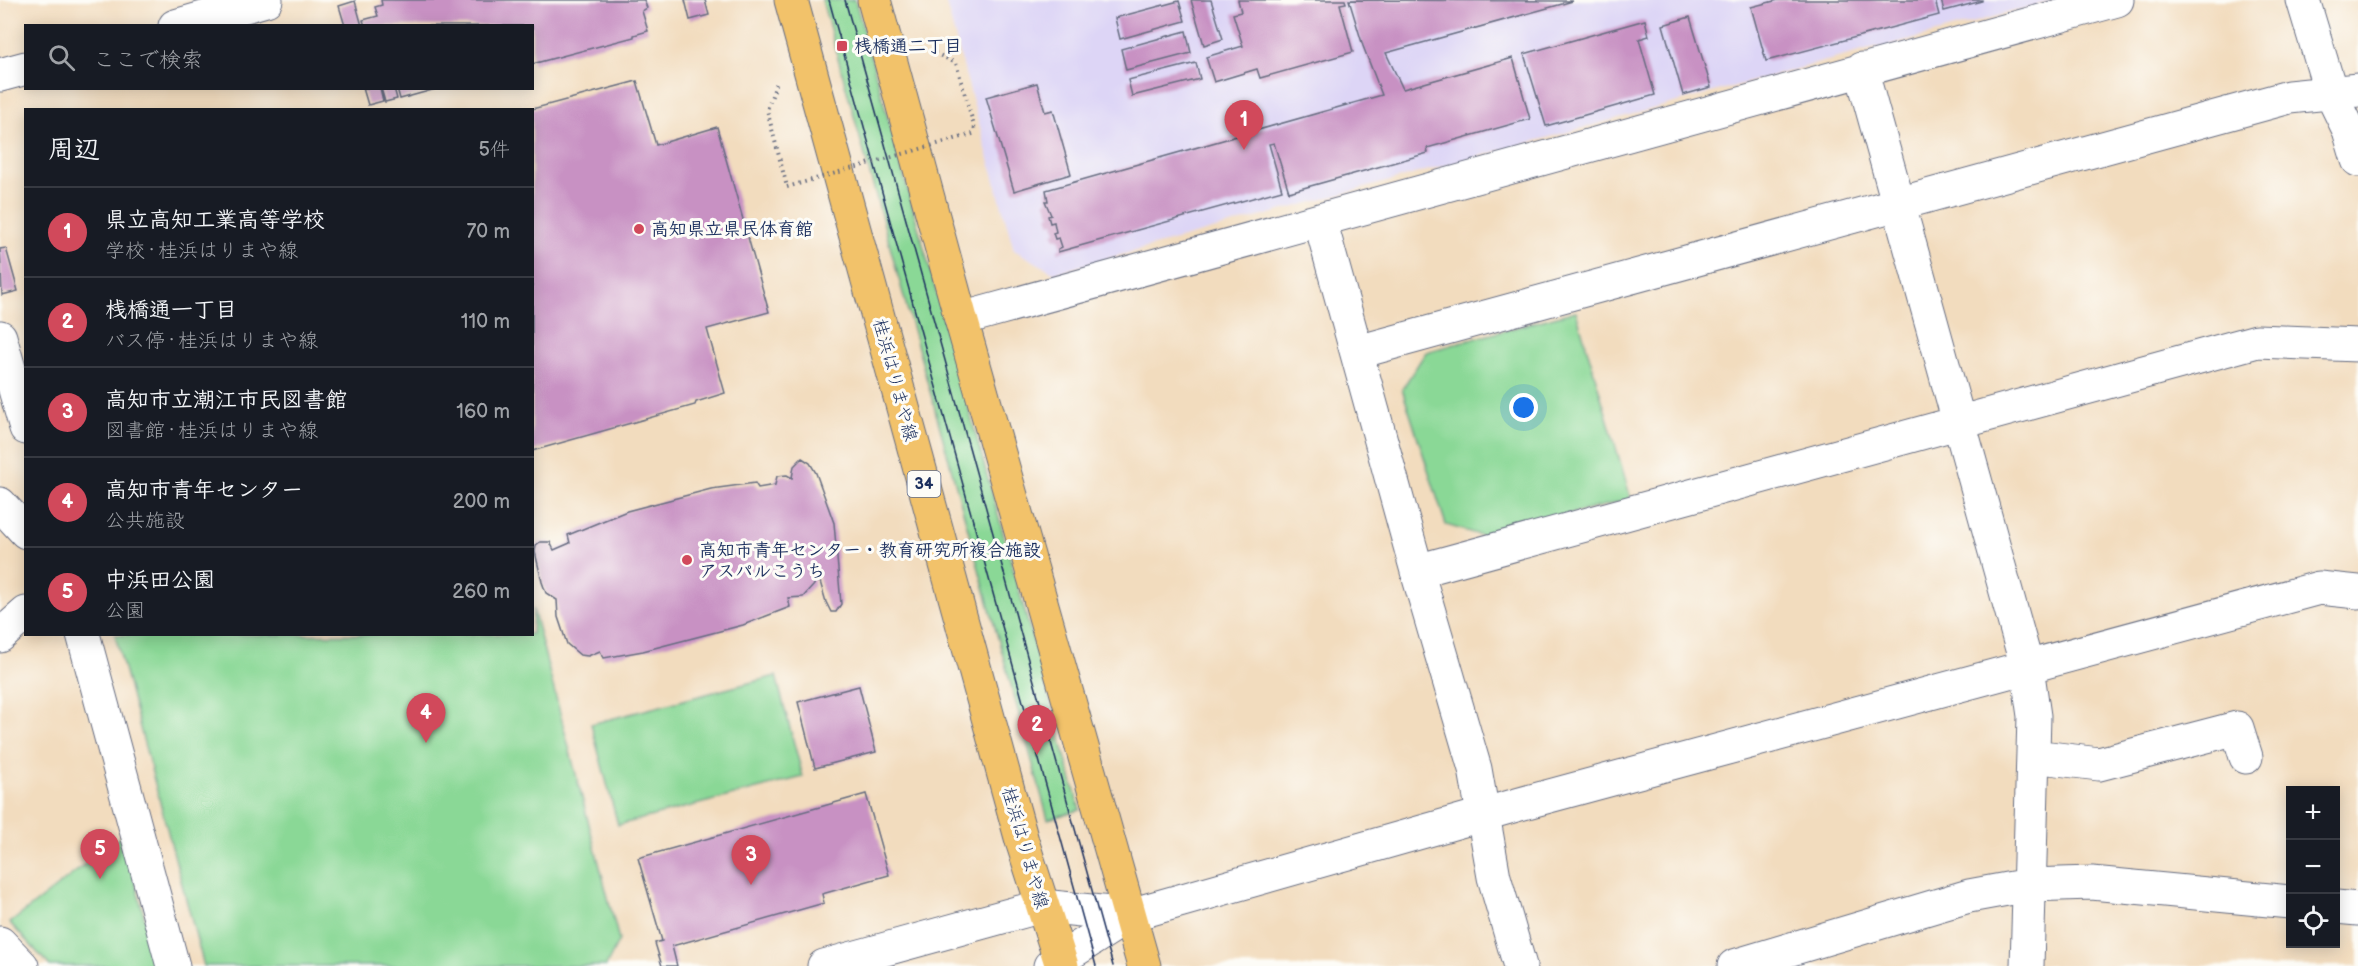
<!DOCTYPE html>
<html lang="ja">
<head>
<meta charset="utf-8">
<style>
	:root { --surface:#171b24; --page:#242831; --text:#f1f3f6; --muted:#9ea1a6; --line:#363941; --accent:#d1495b }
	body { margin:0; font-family:"Balsamiq Sans","Klee One",sans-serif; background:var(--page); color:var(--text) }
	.controls { position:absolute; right:18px; bottom:18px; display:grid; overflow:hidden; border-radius:0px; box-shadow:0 3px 15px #0003 }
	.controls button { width:54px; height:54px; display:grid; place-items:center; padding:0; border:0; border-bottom:2px solid var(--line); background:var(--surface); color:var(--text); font:30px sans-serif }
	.you { position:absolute; left:1524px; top:408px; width:21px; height:21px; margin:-15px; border:4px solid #fff; border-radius:50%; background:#1a73e8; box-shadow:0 0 0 9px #1a73e833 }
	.badge { display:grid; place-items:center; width:39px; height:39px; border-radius:50%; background:var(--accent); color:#fff; font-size:20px; font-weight:700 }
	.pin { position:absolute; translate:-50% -50px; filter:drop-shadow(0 2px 3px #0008) }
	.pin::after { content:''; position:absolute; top:32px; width:21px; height:18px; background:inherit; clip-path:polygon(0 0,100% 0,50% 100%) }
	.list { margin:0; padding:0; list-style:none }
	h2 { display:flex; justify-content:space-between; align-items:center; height:78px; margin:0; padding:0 24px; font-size:26px }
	h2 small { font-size:20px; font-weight:400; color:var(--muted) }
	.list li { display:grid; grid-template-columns:39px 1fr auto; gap:18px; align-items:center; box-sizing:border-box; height:90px; padding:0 24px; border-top:2px solid var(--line) }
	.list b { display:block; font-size:22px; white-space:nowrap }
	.list p { margin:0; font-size:20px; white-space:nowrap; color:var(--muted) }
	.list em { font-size:20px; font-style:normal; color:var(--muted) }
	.icon { flex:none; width:33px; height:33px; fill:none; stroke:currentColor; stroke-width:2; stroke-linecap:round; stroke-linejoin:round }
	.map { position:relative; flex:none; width:2358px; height:966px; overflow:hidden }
	.search { position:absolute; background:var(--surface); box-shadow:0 3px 15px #0003; left:24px; top:24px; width:510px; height:66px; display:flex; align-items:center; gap:15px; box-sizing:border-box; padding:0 21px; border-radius:0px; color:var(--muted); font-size:22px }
	.panel { position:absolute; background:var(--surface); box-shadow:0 3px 15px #0003; left:24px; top:108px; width:510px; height:528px; border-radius:0px }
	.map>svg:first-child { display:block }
	.built { fill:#ddd5f6 }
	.green { fill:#8ad896; stroke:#52847a; stroke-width:1.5 }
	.building { fill:#c891c3 }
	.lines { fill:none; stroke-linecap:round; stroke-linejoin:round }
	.street-casing { stroke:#666c80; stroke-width:35 }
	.primary-casing { stroke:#666c80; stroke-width:35 }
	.path { stroke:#666c80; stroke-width:4; stroke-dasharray:1.5 4.5; stroke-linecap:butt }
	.street { stroke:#fff; stroke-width:33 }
	.primary { stroke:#f2c26a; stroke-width:33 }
	.tram { stroke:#1b2f5e; stroke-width:1.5 }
	.path-bridge { stroke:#666c80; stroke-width:4; stroke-dasharray:1.5 4.5; stroke-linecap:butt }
	.poi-dot { fill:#d1495b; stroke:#fdfcf7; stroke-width:2 }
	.labels { text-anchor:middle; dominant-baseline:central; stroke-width:6; stroke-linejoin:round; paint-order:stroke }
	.shield { fill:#fdfcf7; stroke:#5f6c8c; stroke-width:1.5 }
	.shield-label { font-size:16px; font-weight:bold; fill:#1b2f5e }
	.poi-label { font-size:18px; font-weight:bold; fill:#1b2f5e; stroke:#fdfcf7; text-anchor:start }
	.street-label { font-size:18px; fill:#1b2f5e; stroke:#fdfcf7 }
</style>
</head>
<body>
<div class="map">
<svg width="2358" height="966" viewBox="0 0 2358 966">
	<rect width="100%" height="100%" fill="#fdfcf7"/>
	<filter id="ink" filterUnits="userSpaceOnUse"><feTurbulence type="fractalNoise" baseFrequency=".0167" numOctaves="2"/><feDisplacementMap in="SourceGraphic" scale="12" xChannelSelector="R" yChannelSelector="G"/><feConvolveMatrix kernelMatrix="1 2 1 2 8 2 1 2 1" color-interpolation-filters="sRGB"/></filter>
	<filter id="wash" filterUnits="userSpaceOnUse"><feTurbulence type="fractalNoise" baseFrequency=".008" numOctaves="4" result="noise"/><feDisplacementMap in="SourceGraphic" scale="24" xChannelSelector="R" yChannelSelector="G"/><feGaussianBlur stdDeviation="1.35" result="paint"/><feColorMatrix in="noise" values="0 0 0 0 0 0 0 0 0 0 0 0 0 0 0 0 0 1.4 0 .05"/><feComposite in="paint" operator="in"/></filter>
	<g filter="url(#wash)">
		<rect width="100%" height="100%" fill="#f2dcbe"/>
		<path class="built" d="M 945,0 L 2055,0 L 1878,49 L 1877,47 L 1055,273 L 1014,250 Z"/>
		<path class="green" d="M 822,0 L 855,0 L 1080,810 L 1048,819 Z
			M 1576,311 L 1631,499 L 1483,536 L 1446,525 L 1402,389 L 1426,352 Z
			M 533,609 L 619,940 L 606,966 L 204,966 L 115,635 L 532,634 Z
			M 776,676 L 803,777 L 618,825 L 591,724 Z
			M 123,835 L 157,966 L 50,966 L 10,923 Z"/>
		<g id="blocks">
			<path class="building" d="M 381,0 L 644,0 L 647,8 L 642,11 L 648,31 L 634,35 L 634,37 L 532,64 L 532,26 L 365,26 L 363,20 L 378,16 L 375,7 L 382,5 Z
				M 685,0 L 705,0 L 709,15 L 690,20 Z
				M 1191,0 L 1211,0 L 1223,39 L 1204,45 Z
				M 1238,0 L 1345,0 L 1346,3 L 1340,4 L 1353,52 L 1260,78 L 1257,69 L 1214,82 L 1206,57 L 1243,46 L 1233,14 L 1241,12 Z
				M 1349,0 L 1573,1 L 1386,53 L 1403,89 L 1513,58 L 1530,119 L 1427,148 L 1428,153 L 1289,192 L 1274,143 L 1269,144 L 1282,190 L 1058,252 L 1058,249 L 1062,247 L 1059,238 L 1055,239 L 1053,233 L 1056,232 L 1054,222 L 1050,223 L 1048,216 L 1051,215 L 1045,201 L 1048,201 L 1046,190 L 1382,95 L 1363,46 Z
				M 1778,0 L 1935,0 L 1939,15 L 1766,61 L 1751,7 Z
				M 1941,0 L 1982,0 L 1982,1 L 1944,11 Z
				M 355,1 L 362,26 L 345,26 L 339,6 Z
				M 1179,1 L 1185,21 L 1120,39 L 1115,18 Z
				M 1690,17 L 1711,87 L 1683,95 L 1663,25 Z
				M 1645,20 L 1649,36 L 1639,39 L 1655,95 L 1546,126 L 1524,54 Z
				M 1186,31 L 1191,53 L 1126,70 L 1121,49 Z
				M 1196,63 L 1200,79 L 1132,96 L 1128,80 Z
				M 637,81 L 656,145 L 717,127 L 769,312 L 707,329 L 725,393 L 696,402 L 695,405 L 532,451 L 532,109 Z
				M 1037,83 L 1045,112 L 1053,110 L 1071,174 L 1014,191 L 986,97 Z
				M 363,88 L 380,88 L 383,101 L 368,105 Z
				M 381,88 L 394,88 L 397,99 L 385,102 Z
				M 397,88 L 436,88 L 436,89 L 400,99 Z
				M 6,248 L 18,291 L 2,295 L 0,249 Z
				M 802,458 L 810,463 L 816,473 L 834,523 L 841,604 L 836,612 L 831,612 L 826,602 L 816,568 L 814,585 L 803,597 L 788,598 L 790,607 L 743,625 L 643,651 L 604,658 L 600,651 L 588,656 L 580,655 L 567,644 L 558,617 L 557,600 L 546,593 L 542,582 L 535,552 L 536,545 L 540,542 L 550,542 L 554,550 L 570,543 L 568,535 L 627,511 L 711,489 L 755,483 L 758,488 L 775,485 L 777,476 L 787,475 L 792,478 L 794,466 Z
				M 859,686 L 876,752 L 815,768 L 798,702 Z
				M 866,794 L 889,875 L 822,894 L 824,903 L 672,946 L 677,966 L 662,966 L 655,943 L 662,941 L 638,858 Z"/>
		</g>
	</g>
	<g filter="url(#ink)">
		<use href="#blocks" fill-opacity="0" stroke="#666c80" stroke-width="1.5"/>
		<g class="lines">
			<defs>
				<path id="street" d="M 2303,0 L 2331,93 L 2349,130 L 2358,160
					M 175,26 L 266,0
					M 1861,69 L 2027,667 L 2034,716 L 2027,966
					M 0,75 L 26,68
					M 1320,220 L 1417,571 L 1475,769 L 1494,877 L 1520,966
					M 961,319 L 2117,0
					M 0,337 L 26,428
					M 1358,352 L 2289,97 L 2358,90
					M 0,504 L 26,532
					M 1417,571 L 2257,341 L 2358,345
					M 83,634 L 173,966
					M 0,636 L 26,613
					M 2033,756 L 2099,764 L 2237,728 L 2246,757
					M 2336,907 L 2358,909
					M 0,943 L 22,966
					M 824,966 L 1042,906 L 1130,915
					M 1050,966 L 1130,915 L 1520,804 L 2319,588 L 2358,592
					M 1734,966 L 1969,896 L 2029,885 L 2092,883 L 2290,902"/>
				<path id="primary" d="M 791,0 L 1022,841 L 1062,966
					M 874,0 L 961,319 L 1144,966"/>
			</defs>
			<use href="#street" class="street-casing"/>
			<use href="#primary" class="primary-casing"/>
			<path class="path" d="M 935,53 L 956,63 L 976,133
				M 776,84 L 767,110 L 787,187"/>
			<use href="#street" class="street"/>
			<use href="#primary" class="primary"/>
			<path class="tram" d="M 829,0 L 1096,966
				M 845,0 L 1113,966"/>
			<path class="path-bridge" d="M 787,187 L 976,133"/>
		</g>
	</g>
	<g class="poi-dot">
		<rect x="836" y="40" width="12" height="12" rx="3"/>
		<circle cx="639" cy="229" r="6"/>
		<circle cx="687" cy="560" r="6"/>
	</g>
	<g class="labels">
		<rect class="shield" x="907.5" y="471" width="33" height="26" rx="4.5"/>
		<g class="shield-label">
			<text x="924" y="484">34</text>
		</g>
		<g class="poi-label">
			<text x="854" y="46">桟橋通二丁目</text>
			<text x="651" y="229">高知県立県民体育館</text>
			<text x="699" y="550">高知市青年センター・教育研究所複合施設<tspan x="699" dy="21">アスパルこうち</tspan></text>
		</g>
		<g class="street-label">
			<text transform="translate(895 380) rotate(75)">桂浜はりまや線</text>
			<text transform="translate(1025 848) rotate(74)">桂浜はりまや線</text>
		</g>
	</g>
</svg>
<div class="controls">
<button>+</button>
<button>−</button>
<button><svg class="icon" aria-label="locate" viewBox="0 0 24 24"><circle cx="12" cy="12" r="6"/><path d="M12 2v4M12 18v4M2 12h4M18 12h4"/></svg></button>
</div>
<div class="you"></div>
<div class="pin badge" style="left:1244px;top:150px">1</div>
<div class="pin badge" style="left:1037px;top:755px">2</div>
<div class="pin badge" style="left:751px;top:885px">3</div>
<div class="pin badge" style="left:426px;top:743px">4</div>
<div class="pin badge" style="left:100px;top:879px">5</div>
<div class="search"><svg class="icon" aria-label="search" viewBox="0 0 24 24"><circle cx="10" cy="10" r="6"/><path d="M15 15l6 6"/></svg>ここで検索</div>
<section class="panel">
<h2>周辺<small>5件</small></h2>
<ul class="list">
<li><span class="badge">1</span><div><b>県立高知工業高等学校</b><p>学校 · 桂浜はりまや線</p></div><em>70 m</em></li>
<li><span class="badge">2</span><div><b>桟橋通一丁目</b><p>バス停 · 桂浜はりまや線</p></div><em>110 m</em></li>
<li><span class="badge">3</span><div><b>高知市立潮江市民図書館</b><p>図書館 · 桂浜はりまや線</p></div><em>160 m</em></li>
<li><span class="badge">4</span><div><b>高知市青年センター</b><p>公共施設</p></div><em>200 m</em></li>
<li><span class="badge">5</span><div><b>中浜田公園</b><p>公園</p></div><em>260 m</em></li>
</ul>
</section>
</div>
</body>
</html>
